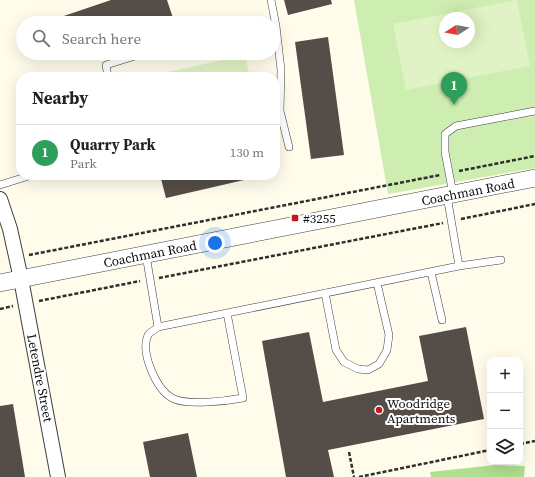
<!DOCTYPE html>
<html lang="en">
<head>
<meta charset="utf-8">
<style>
	:root { --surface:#fff; --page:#f2f2f2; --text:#222; --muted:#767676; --line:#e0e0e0; --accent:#c71819 }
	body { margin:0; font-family:"Source Serif 4",serif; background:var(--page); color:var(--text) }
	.controls { position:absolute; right:12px; bottom:12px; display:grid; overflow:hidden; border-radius:8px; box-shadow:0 4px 16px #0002 }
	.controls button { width:36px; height:36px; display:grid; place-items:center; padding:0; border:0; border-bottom:1px solid var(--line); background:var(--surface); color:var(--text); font:20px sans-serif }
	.compass { position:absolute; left:439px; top:12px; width:36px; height:36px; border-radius:50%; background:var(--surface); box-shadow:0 4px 16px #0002; rotate:259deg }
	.you { position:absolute; left:215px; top:243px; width:14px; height:14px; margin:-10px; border:3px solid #fff; border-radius:50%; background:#1a73e8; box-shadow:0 0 0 6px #1a73e833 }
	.badge { display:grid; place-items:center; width:26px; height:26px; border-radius:50%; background:var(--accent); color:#fff; font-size:13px; font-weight:700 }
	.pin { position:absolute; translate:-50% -33px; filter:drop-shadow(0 1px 2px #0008) }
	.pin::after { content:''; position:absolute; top:21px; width:14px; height:12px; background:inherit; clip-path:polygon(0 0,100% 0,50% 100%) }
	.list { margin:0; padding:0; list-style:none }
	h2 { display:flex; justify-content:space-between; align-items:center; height:52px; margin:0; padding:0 16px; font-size:17px }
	h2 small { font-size:13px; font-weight:400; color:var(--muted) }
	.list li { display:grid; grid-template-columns:26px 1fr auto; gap:12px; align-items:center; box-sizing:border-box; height:56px; padding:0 16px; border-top:1px solid var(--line) }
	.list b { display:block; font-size:15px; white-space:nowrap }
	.list p { margin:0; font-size:13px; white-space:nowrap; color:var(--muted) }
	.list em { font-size:13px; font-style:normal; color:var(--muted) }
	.icon { flex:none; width:22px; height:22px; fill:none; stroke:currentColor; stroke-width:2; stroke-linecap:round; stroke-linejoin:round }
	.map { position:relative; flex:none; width:535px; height:477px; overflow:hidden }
	.search { position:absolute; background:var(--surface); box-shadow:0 4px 16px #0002; left:16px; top:16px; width:264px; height:44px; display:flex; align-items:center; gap:10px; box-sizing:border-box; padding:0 14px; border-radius:22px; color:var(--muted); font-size:15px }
	.panel { position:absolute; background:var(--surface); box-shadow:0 4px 16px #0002; left:16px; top:72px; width:264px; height:108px; border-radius:16px }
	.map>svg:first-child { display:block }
	.green { fill:#cdedb1; fill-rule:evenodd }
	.forest { fill:#afdf8f }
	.pitch { fill:#e0f3c4; fill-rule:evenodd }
	.building { fill:#554d47 }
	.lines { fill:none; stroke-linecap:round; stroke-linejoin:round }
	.service-casing { stroke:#3f3f3f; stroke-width:8 }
	.minor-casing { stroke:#3f3f3f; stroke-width:16 }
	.tertiary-casing { stroke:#3f3f3f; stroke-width:18 }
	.path { stroke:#2e2e2e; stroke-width:2.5; stroke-dasharray:4 2; stroke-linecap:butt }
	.service { stroke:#fff; stroke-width:7 }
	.minor { stroke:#fff; stroke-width:14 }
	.tertiary { stroke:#fff; stroke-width:17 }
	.poi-dot { fill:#c71819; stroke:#fff; stroke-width:1.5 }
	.labels { text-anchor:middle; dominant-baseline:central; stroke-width:4; stroke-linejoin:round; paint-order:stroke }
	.street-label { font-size:13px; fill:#0c0c0c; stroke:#fff }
	.poi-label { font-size:13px; fill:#0c0c0c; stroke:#fff; text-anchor:start }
</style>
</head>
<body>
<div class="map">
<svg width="535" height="477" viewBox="0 0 535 477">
	<rect width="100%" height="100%" fill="#fffceb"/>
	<path class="green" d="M 354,0 L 535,0 L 535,168 L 388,194 ZM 445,18 L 469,18 L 469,42 L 445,42 Z"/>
	<path class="forest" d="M 495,465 L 525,466 L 524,477 L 431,477 L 430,472 Z"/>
	<path class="pitch" d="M 517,0 L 530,66 L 406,90 L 393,24 ZM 445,18 L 469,18 L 469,42 L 445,42 Z
		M 245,55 L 250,77 L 170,77 L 168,72 Z"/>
	<path class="building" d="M 111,0 L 167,0 L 173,18 L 157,23 L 49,23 L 49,21 Z
		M 284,0 L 331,0 L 332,4 L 288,15 Z
		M 328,37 L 344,155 L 311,159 L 295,42 Z
		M 160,175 L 244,175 L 244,180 L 166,198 Z
		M 466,327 L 484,419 L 328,450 L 334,477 L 286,477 L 262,341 L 309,332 L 323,402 L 428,381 L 419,336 Z
		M 13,404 L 25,477 L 0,477 L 0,406 Z
		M 188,433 L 197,477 L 150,477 L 143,442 Z"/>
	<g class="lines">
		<defs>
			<path id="service" d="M 271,0 L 276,26 L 281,70 L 280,111 L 289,147
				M 108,77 L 106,65 L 145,53
				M 0,185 L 32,175
				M 453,194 L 445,152 L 445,134 L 456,126 L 535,111
				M 447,196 L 459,266
				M 146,255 L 158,327
				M 431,272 L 442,320
				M 325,293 L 336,350 L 344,362 L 358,369 L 368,370 L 379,364 L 387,350 L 389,335 L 377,283
				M 227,313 L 243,398 C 227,401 186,406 172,398 C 156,389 140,352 148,335 C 150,332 155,330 158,327 L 459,266 L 501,260"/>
			<path id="minor" d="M 0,199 L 10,229 L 21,279 L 58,477"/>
			<path id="tertiary" d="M 0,283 L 535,178"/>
		</defs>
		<use href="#service" class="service-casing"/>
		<use href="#minor" class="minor-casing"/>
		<use href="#tertiary" class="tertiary-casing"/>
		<path class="path" d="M 459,171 L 535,156
			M 461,219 L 535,204
			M 29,255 L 440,175
			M 159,278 L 443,223
			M 39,301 L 140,281
			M 0,309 L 13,306
			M 520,444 L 535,441
			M 349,452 L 354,477
			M 359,477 L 490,450"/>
		<use href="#service" class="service"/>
		<use href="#minor" class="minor"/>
		<use href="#tertiary" class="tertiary"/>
	</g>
	<g class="poi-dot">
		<rect x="291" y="214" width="8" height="8" rx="2"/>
		<circle cx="379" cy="410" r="4"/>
	</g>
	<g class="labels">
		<g class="street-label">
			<text transform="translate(468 192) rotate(-11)">Coachman Road</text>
			<text transform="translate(150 254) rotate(-11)">Coachman Road</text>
			<text transform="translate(40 378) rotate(79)">Letendre Street</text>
		</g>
		<g class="poi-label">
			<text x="303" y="218">#3255</text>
			<text x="387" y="403">Woodridge<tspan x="387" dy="15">Apartments</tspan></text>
		</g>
	</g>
</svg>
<div class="controls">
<button>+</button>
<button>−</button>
<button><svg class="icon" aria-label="layers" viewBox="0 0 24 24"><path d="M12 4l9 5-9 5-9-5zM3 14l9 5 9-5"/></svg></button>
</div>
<svg class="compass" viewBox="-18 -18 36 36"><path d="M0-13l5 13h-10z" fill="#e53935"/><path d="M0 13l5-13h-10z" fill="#767676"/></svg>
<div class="you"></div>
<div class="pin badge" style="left:454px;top:105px;background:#2e9e5b">1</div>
<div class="search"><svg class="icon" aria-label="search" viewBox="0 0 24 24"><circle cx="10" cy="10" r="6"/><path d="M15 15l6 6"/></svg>Search here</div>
<section class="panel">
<h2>Nearby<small></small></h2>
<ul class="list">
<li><span class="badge" style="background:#2e9e5b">1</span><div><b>Quarry Park</b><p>Park</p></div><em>130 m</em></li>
</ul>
</section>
</div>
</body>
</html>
